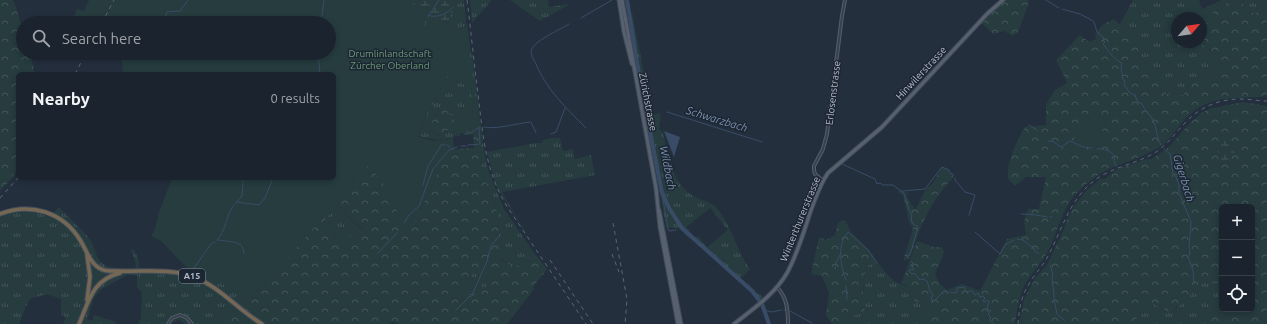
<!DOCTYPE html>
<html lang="en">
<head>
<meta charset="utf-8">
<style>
	:root { --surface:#1b232e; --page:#282f3a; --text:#f1f3f6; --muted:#a0a4aa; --line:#39404a }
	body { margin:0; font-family:Ubuntu,sans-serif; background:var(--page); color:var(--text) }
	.controls { position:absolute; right:12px; bottom:12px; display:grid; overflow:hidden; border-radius:6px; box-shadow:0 2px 6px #0003 }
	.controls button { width:36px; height:36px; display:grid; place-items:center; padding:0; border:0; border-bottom:1px solid var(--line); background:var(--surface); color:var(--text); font:20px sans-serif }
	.compass { position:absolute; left:1171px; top:12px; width:36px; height:36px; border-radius:50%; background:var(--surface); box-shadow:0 2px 6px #0003; rotate:61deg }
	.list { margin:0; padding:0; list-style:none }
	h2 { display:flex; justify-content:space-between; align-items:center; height:52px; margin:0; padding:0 16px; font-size:17px }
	h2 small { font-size:13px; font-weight:400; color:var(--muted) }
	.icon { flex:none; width:22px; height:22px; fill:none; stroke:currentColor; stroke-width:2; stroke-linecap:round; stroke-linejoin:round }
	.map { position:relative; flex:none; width:1267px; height:324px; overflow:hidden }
	.search { position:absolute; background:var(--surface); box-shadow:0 2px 6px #0003; left:16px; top:16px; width:320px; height:44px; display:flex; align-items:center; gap:10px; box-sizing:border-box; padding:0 14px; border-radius:22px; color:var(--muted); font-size:15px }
	.panel { position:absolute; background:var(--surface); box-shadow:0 2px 6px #0003; left:16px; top:72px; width:320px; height:108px; border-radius:6px }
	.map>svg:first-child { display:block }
	.grass { fill:url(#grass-tufts); fill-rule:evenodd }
	.forest { fill:url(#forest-crowns); fill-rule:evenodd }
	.wetland { fill:url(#wetland-marsh) }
	.green { fill:#263c3f }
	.water { fill:#394c67 }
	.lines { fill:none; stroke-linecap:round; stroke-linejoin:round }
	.stream { stroke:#394c67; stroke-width:1 }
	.river { stroke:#394c67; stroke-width:4 }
	.minor-casing { stroke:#565f6c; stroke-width:4 }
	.major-casing { stroke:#414a57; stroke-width:5 }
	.highway-casing { stroke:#434c59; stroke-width:5.5 }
	.minor { stroke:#38414e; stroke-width:2 }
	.major { stroke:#56606e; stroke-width:3 }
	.highway { stroke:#746855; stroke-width:3.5 }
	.rail { stroke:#5a6575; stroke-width:1; stroke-dasharray:4 4; stroke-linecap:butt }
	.labels { text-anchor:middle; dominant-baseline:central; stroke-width:3; stroke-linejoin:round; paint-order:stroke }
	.shield { fill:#1d2633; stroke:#878f9c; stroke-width:1 }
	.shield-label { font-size:9px; font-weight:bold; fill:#b4bcc9 }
	.park-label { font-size:10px; fill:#6b9a76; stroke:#1d2633 }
	.street-label { font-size:10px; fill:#b4bcc9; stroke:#1d2633 }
	.water-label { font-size:11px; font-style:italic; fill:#7c92b1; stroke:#1d2633 }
</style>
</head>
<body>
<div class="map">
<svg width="1267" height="324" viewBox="0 0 1267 324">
	<defs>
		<pattern id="grass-tufts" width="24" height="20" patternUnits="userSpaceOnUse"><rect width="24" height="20" fill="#263c3f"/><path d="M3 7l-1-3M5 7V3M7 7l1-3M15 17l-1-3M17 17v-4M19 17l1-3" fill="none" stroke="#435659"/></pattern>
		<pattern id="forest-crowns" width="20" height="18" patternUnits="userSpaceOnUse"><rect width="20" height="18" fill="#263c3f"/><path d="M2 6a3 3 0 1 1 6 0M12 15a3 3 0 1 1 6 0" fill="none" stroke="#435659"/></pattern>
		<pattern id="wetland-marsh" width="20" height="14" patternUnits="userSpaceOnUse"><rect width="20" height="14" fill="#263c3f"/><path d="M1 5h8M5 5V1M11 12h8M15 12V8" fill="none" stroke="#435659"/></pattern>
	</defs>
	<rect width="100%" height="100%" fill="#242f3e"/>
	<path class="grass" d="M 402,0 L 421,0 L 409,11 L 445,28 L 458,0 L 464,0 L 466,20 L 465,23 L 467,24 C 469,34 469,43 471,53 L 472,52 L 484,151 L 488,170 L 504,209 L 534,253 L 514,269 L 500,258 L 503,245 L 499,237 L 498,215 L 481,169 L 482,150 L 473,99 L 473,113 L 458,117 L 454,120 L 452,116 L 448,114 L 447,111 L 448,107 L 444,102 L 428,129 L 440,136 L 447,130 L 460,136 L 454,136 L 453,139 L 449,138 L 442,141 L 418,136 L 438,92 L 440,90 L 455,66 L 467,57 L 463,27 L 455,37 L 443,29 L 433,57 L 405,42 L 394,57 L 376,46 L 406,9 L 400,2 Z
		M 470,0 L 492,0 L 472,23 Z
		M 510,0 L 548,0 L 549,7 L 570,4 L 540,21 Z
		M 1133,0 L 1199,0 L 1202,9 L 1222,0 L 1232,0 L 1224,4 L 1214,19 L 1201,27 L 1201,18 L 1177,18 L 1177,42 C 1203,42 1207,43 1220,65 L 1216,72 L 1205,79 L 1195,77 L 1183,95 L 1166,94 L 1140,70 L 1139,47 L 1120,24 Z
		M 1242,0 L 1267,0 L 1267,7 L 1260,12 L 1249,13 L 1244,9 Z
		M 632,12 L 652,114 L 653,115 L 659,113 L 661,116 L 659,129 L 663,133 C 668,152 673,185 692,195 C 703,202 712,200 720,212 C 733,230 737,252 750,269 L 741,278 L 765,299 L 759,304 L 752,292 L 679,229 L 666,227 L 629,20 ZM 710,208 L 728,230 L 707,247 L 698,236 L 695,238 L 689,233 L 690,231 L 686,227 Z
		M 552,138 L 560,138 L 563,151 L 573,149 L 575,159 L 591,155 L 595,175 L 502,192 L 521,225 L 522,225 L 527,235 L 496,186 L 487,152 L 536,143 L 542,143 L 543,140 Z
		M 336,206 L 363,231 L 353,239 L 344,242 L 332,231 L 324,221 Z
		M 59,207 C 69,219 82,228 91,241 C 95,248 96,258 102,263 C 112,270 125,268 136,268 L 135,261 L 131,249 L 134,250 C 139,260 141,263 137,274 L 140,273 L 166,271 L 197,278 L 201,271 L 247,290 L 254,296 C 241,303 227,310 220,324 L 185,324 L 179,320 L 168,324 L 138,324 L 141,318 L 142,293 L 137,287 L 137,275 L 127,275 L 102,289 L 94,298 L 87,319 L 92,321 L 94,315 L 116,322 L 115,324 L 63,324 L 66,318 L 61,314 L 61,299 L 47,294 L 30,299 C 25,307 23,315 19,324 L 0,324 L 0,217 C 21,208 41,211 61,222 L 54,212 Z
		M 878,263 C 883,270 889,277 896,282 C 901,285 905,285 910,290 L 909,297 L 929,310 L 921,324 L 851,324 L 853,316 L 864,297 L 863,283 L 868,265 Z
		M 476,267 L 490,274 L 487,287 L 478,294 L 457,305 L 459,301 L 458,295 L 469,280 Z
		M 1199,283 L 1221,283 L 1222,284 L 1222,305 L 1213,314 L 1210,324 L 1133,324 L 1148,301 L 1171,313 L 1184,301 L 1191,289 Z"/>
	<path class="forest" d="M 0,0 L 12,0 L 14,2 L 23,30 L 23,53 L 30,53 L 35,74 L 18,74 L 18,167 L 12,178 L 0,191 Z
		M 304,0 L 443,29 L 455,37 L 463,26 L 467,57 L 455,66 L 440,90 L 438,92 L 418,136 L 406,174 L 440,161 L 455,149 L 474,148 L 473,135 L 464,135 L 463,133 L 460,133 L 460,136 L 447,130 L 441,136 L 428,129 L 444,102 L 448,107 L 447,111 L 448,114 L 452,116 L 454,119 L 458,117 L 473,113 L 473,98 L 482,150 L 481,169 L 498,215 L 499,237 L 504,245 L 500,259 L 514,268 L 534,253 L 547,269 L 533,287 L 534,289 L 507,324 L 398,324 L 393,322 L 388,324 L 220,324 C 226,310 241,303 254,296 L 247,290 L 334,178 L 334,74 L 329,53 L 329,23 ZM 336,206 L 363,230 L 357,235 L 350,231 L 348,233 L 353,239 L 344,241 L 332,231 L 324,221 ZM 476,268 L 489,274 L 487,287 C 479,293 473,296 464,300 C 461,301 461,304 457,305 L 459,301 L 458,295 L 469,280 Z
		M 1005,0 L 1029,0 L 1027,8 L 1018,32 L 1013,36 L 1004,31 L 993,34 L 982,23 Z
		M 1232,0 L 1242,0 L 1244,9 L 1250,13 L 1260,12 L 1267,7 L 1267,96 C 1238,100 1214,93 1189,115 C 1178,125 1171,140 1158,148 C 1136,161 1109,165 1090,181 C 1081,188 1071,198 1066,208 C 1058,223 1055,239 1047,253 C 1040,265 1029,276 1023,288 C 1018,300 1017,312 1015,324 L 921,324 L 929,310 L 909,297 L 910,290 L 905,285 L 901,284 L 917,241 L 934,247 L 942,247 L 944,252 L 935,274 L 939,283 L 947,290 L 962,284 L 980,291 L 1007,239 L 1026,235 L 1024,222 L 1028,209 L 1039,209 L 1046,177 L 1026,177 L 1015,186 L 1008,179 C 1006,162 1017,141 1025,127 L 1046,125 L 1046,104 L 1055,90 L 1067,83 L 1056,60 L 1080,35 L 1089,42 L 1096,39 L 1095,35 L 1102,25 L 1114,19 L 1135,39 L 1139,47 L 1140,70 L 1161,74 L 1166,94 L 1183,95 L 1195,77 L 1205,79 L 1216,72 L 1220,65 L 1208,58 L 1211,50 L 1198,42 L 1201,42 L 1201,27 L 1214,19 L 1213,11 Z
		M 1243,102 L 1267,106 L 1267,324 L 1210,324 L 1213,314 L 1222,305 L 1222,309 L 1252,309 L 1252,207 L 1222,207 L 1222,284 L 1221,283 L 1199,283 L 1196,287 L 1191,289 L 1190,298 L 1175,308 L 1171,313 L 1148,301 L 1133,324 L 1019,324 L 1024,299 L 1036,277 L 1047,265 L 1063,231 L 1067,220 L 1074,206 L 1085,192 L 1100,179 L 1105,179 L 1117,169 L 1144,160 L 1152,159 L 1170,146 L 1188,125 L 1200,114 L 1209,109 Z
		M 942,167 L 949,170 L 950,173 L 954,177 C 928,204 922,224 909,259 L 906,261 L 904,260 L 904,257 L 913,229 L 909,222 L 903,195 L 898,192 L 900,190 L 908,193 L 907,197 C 910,200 910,204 914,207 L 915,210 L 926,189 L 933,183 Z
		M 845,220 L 851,232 L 869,250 L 878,263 L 868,265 C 865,275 859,289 866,299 L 864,312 L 853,316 L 851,324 L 832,324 L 826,315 L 829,293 L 822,276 L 811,274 L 819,237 L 826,240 L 835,235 L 838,223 Z"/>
	<path class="wetland" d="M 421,0 L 458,0 L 445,28 L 409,11 Z
		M 1226,138 L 1229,145 L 1234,145 L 1234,155 L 1232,155 L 1226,162 L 1219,160 L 1218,152 L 1216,150 Z"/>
	<path class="green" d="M 89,0 L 405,0 L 456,28 L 451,35 L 455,37 L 464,26 L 468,40 L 479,124 L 465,132 L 459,132 L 459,134 L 451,131 L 453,121 L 459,117 L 473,113 L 471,88 L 448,76 L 437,91 L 417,136 C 424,138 432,141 440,141 C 445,141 448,138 453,139 L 454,149 L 458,150 L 457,153 L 441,166 L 421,209 L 406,227 L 402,224 L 389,191 L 369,165 L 341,194 L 313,229 L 257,292 L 253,294 L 248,291 L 233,289 L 186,267 L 161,241 L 151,236 L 155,229 L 159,212 L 171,181 L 173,178 L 334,178 L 334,74 L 123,74 L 121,53 L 329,53 L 329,23 L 91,23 L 74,17 L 77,9 L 84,11 Z
		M 1093,114 L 1106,119 L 1097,148 L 1094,149 L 1086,148 L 1077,156 L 1062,150 L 1066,143 L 1069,140 L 1072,141 L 1075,138 Z"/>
	<path class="water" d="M 664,131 L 680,137 L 674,157 Z"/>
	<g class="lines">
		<path class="stream" d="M 1046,0 L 1059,8
			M 1062,9 L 1080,14 L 1093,21
			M 428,15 C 435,19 448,14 453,7
			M 322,16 L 324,0
			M 428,17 L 439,0
			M 581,18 L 612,0
			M 1094,22 L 1097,32 L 1104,38 L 1103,40 L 1105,42 L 1103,44 C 1109,51 1114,60 1122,63 L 1121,66 L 1123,80 L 1125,81 L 1124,85 L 1130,93 L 1135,95 L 1137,101 L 1142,104 C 1144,110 1150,114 1153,120 C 1157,128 1156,137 1161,145
			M 164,23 L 167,12 L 180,11 L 188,0
			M 320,23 L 321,18
			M 569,24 C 561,29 537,40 533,47 C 529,52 532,57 535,62 C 546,89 565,107 586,128
			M 425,25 L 426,21
			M 318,53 L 320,74
			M 667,112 L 762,142
			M 1029,125 L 1037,130
			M 484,127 C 495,130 518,123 531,122 L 536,133
			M 465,134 L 472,132 L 480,127
			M 551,134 L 556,132 L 565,108
			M 1048,141 L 1054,142 L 1061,147 L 1070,141 L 1083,147 L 1092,148
			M 447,145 L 450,147
			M 468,145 L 480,144 L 479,128
			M 461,146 L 466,146
			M 1097,149 C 1103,148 1112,151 1115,157 L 1114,161
			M 1164,149 L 1170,154 L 1173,174 L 1176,177 L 1179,185 L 1179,193 L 1191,222 L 1189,247 L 1190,254 L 1188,257 L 1193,270 L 1194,284
			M 1114,162 L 1117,167
			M 842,164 L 875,179 L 877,184 L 880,183 L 883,185 L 893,185 L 901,191 L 904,194 L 909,210 L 911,213 L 912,223 L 918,227 L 910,255 L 907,256 L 909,258
			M 955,178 L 955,180 L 965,192 L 975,195 L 969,215
			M 243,182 L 243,178
			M 423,185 L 428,166 L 442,144 L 445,145
			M 902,191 L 925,189 L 942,167 L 949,170 L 950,173 L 954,175
			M 662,193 L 668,229 L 669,231 L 676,230
			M 237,202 L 259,205 L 265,198 L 273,178
			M 234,205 L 242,196 L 243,184
			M 1021,214 C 1030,214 1038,215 1047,217
			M 1050,217 L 1052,217
			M 404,223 L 409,215 L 419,206 L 433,169 L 449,150 L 457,147
			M 975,232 L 1000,254 L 1005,245 L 1014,240
			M 1017,239 C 1028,240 1026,245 1034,248 L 1035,251 L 1039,254
			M 217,240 C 226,231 226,216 233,206
			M 218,240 L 225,241
			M 226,241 C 235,242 243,242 244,253
			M 378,253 L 397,233
			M 911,261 L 913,263 L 911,265 L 914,270 L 911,269 L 909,271 L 912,274 L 914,273 L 920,280 L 923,279 L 927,281 L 930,291 L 933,295 L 931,300 L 934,301 L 944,291 L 946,292
			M 1050,265 L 1053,274 L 1052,278 L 1054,294 L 1054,299 L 1057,314 L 1064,320
			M 194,268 L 211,244 L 215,242
			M 835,269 L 836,263 L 841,253
			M 846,280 C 840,265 837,244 848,232 L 868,250 L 877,263
			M 846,286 L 847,299
			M 950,292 L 954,293 L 957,292 L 957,288 L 964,287 L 966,292 L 972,291 L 975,295 L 978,293 L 980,297 L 983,296 L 985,298 L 983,301 L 985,302 L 987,300 L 989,301 L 987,309 L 991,311 L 988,314 L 991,318 L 989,320 L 994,324
			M 456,310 L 473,293 L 487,261 L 491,246 L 498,237
			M 764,310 L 772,312 L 781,310
			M 784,310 L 786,310
			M 790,311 L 812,323"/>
		<path class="river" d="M 627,0 L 640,80 L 662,193 L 669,208 L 682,228 L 752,291 L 762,304 L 769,324"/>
		<defs>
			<path id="minor" d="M 822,180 L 815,174 L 814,170 L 814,166 L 823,149 L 827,134 L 842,16 L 845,0
				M 777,287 C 787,298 788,309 788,324
				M 168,324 L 172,318 L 180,315 L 187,318 L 192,324"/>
			<path id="major" d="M 619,0 L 624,32 L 632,64
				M 622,0 L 656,188 L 660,227 L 678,324
				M 659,210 L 681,324
				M 734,324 C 753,309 775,294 787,273 C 798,253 804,231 811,210 C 816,197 820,184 828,173 L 882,127 L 987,14 L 1003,0"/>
			<path id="highway" d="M 0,214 C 30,202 63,212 80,240 C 86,249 90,264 101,269 C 107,272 113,271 119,271 C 139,272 160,269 180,273 C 217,281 232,306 262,324
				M 87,255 L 90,277 L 87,300
				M 79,324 C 89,301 92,280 120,273"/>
		</defs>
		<use href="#minor" class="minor-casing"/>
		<use href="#major" class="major-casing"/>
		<use href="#highway" class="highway-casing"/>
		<use href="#minor" class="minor"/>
		<use href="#major" class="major"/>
		<use href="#highway" class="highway"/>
		<path class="rail" d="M 467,0 C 471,31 474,63 478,94 C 483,135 485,172 508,208 L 586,324
			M 102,23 L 114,0
			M 75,74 L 86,53
			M 0,198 L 18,178
			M 613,223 L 627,299 L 625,324
			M 612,254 L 619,272
			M 550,260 L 593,324
			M 1018,324 C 1019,310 1021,296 1029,284 C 1035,273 1044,265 1049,254 C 1063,227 1070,199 1095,180 C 1114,166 1137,164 1156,152 C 1168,144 1176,132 1186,122 C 1200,107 1219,99 1240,99 C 1249,99 1258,101 1267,101"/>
	</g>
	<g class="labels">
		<rect class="shield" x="179" y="269" width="26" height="14" rx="3"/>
		<g class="shield-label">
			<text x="192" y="276">A15</text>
		</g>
		<g class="park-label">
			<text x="390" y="53">Drumlinlandschaft<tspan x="390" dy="12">Zürcher Oberland</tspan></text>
		</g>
		<g class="street-label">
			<text transform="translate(921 73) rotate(-47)">Hinwilerstrasse</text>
			<text transform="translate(833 93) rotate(-83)">Erlosenstrasse</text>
			<text transform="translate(648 102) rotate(79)">Zürichstrasse</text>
			<text transform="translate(800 219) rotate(-68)">Winterthurerstrasse</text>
		</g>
		<g class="water-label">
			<text transform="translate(717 119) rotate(17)">Schwarzbach</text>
			<text transform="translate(668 168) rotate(79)">Wildbach</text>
			<text transform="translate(1184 178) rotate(73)">Gigerbach</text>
		</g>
	</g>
</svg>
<div class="controls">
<button>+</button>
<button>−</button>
<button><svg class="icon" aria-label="locate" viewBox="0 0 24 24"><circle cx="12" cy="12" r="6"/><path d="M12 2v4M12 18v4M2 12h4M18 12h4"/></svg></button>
</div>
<svg class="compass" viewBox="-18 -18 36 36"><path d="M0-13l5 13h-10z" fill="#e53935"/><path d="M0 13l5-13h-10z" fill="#a0a4aa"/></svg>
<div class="search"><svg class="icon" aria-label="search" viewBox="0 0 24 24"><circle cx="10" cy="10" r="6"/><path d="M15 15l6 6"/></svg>Search here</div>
<section class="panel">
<h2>Nearby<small>0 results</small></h2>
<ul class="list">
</ul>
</section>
</div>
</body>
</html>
